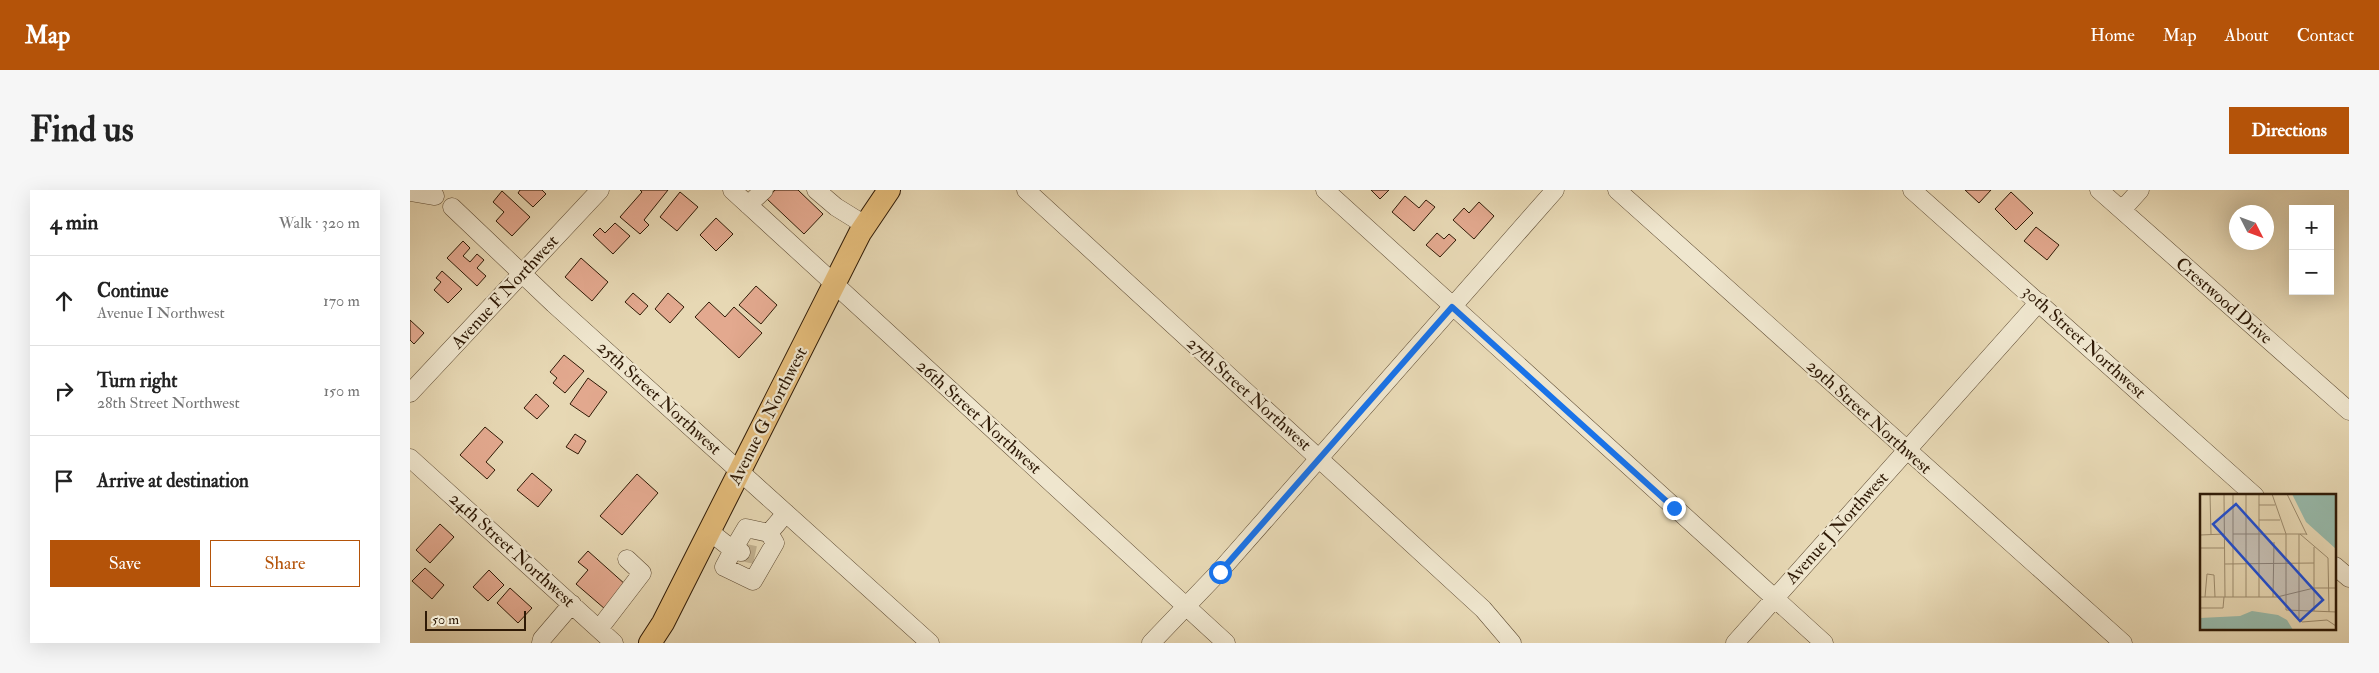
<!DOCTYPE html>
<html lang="en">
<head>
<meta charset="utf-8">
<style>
	:root { --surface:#fff; --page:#f6f6f6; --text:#222; --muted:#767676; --line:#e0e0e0; --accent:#b45309 }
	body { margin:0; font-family:"IM FELL Double Pica",serif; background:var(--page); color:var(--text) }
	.controls { position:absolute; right:15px; top:15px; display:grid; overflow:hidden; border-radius:0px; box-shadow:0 5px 20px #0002 }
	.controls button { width:45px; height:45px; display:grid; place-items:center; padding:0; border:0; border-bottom:1px solid var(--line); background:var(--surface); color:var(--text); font:25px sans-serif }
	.compass { position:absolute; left:1819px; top:15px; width:45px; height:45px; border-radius:50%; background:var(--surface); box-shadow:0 5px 20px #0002; rotate:132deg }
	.scale { position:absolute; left:15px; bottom:12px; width:101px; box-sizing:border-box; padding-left:5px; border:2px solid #2f1a06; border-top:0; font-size:14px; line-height:18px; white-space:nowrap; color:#2f1a06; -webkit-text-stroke:4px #efe6ce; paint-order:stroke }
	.stop { position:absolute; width:15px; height:15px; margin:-11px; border:4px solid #1a73e8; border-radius:50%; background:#fff }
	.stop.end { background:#1a73e8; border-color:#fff; box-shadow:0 1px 5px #0008 }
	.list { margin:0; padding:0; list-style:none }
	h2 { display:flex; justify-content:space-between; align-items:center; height:65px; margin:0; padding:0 20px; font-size:21px }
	h2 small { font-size:16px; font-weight:400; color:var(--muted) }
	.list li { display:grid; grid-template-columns:32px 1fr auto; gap:15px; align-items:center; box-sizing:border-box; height:90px; padding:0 20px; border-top:1px solid var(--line) }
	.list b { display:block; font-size:19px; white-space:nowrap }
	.list p { margin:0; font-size:16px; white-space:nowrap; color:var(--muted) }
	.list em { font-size:16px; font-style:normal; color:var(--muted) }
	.actions { display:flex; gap:10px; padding:15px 20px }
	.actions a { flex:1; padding:11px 0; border:1px solid var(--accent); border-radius:0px; text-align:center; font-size:18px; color:var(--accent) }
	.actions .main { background:var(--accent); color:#fff }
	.icon { flex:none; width:28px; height:28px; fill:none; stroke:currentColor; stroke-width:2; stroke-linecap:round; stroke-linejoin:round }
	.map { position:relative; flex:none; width:1939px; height:453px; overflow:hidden; border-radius:0px }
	header { display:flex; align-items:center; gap:30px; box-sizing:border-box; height:70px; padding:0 25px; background:var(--accent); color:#fff }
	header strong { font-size:24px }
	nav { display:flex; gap:28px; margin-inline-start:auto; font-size:18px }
	.intro { display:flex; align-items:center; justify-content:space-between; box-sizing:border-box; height:120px; padding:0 30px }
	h1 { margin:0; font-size:35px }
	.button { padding:12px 22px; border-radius:0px; background:var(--accent); color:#fff; font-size:18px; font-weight:700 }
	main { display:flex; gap:30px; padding:0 30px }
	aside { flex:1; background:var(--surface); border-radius:0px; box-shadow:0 5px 20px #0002 }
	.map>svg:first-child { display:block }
	.building { fill:#e3a98f; stroke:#2f1a06 }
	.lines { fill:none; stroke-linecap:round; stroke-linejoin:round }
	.minor-tunnel { stroke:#c2b291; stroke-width:18; stroke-dasharray:18 9; stroke-linecap:butt }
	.minor-casing { stroke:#5d4a32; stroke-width:19 }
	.major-casing { stroke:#2f1a06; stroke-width:24 }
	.minor { stroke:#efe6ce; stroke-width:18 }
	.major { stroke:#e4bc7a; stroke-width:22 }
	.route { stroke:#1a73e8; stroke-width:6 }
	.labels { text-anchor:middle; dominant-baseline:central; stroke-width:4.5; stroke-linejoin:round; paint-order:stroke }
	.street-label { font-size:18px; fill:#2f1a06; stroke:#efe6ce }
	.inset-road { fill:none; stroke:#9d8c6e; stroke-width:1 }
	.view { fill:#1d4ed8; fill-opacity:0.15; stroke:#1d4ed8; stroke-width:2.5 }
	.inset-edge { fill:none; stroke:#2f1a06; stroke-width:2.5 }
</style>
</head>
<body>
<header>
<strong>Map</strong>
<nav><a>Home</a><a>Map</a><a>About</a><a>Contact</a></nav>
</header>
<div class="intro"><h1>Find us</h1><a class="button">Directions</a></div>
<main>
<aside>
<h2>4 min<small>Walk · 320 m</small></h2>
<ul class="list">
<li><svg class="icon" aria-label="ahead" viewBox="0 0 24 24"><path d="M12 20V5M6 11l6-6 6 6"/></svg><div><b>Continue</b><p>Avenue I Northwest</p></div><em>170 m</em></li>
<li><svg class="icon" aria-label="right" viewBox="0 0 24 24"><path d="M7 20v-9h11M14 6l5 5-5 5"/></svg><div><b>Turn right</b><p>28th Street Northwest</p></div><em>150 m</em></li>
<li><svg class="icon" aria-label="arrive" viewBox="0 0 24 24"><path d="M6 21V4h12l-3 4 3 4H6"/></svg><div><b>Arrive at destination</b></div></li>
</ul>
<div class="actions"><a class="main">Save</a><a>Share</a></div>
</aside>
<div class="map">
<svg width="1939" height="453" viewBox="0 0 1939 453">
	<rect width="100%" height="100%" fill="#e7d8b4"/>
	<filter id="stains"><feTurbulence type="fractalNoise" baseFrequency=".004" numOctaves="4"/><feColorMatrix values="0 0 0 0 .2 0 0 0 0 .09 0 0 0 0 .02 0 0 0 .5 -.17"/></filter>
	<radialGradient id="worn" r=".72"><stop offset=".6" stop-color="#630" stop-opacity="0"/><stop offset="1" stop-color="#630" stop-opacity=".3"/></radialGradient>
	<path class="building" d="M 110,0 L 132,0 L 136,4 L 123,17 L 108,3 Z
		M 230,0 L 258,0 L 234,30 L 239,35 L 230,44 L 210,27 L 232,2 Z
		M 365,0 L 388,0 L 413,24 L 394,44 L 357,9 Z
		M 961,0 L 979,0 L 970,9 Z
		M 1555,0 L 1581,0 L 1569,13 Z
		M 92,1 L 120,27 L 102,46 L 86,31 L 94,22 L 83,12 Z
		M 270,2 L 288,17 L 267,41 L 250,27 Z
		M 1601,2 L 1623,23 L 1606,40 L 1585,19 Z
		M 995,6 L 1009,18 L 1016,10 L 1025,17 L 1004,41 L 982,22 Z
		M 1069,12 L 1084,26 L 1064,49 L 1043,30 L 1054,18 L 1059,23 Z
		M 306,28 L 323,44 L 306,61 L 290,45 Z
		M 205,33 L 220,46 L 203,64 L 183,45 L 190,38 L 195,43 Z
		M 1626,37 L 1649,55 L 1637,70 L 1614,51 Z
		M 1027,43 L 1034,49 L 1039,44 L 1046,50 L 1030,67 L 1016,55 Z
		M 53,51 L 60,58 L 53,66 L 60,72 L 67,64 L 74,70 L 67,78 L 76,86 L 67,96 L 37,68 Z
		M 171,68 L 198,92 L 182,111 L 155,87 Z
		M 32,81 L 52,99 L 38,113 L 24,100 L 31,92 L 26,88 Z
		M 346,96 L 367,115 L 351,134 L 329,115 Z
		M 223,103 L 238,116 L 230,125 L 215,112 Z
		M 258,103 L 274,117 L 260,133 L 245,119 Z
		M 299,112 L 315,127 L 324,117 L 352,143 L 329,168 L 285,127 Z
		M 0,130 L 14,143 L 4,154 L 0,150 Z
		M 154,165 L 174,181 L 155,203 L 143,193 L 147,188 L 140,182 Z
		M 178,188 L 197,202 L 179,227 L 160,214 Z
		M 126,204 L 139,216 L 127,229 L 114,218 Z
		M 75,237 L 93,252 L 76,272 L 85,280 L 77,289 L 50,265 Z
		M 165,244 L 176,251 L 168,264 L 156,257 Z
		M 122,283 L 142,300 L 128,317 L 107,300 Z
		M 227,284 L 248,303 L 212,345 L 190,326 Z
		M 30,334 L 44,347 L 20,373 L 6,360 Z
		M 178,361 L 216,395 L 195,419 L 166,394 L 178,380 L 168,372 Z
		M 15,378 L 34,395 L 22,409 L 2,391 Z
		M 79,380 L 94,395 L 78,411 L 63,397 Z
		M 100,398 L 122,418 L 108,433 L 87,413 Z"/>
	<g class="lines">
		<path class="minor-tunnel" d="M 331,362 L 345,365"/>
		<defs>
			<path id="minor" d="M 322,0 L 816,453
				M 406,0 L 426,17 L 455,35
				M 616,0 L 1073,419 L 1102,453
				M 915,0 L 1414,453
				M 1207,0 L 1713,453
				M 1502,0 L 1845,306
				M 1689,0 L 1939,221
				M 0,2 L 25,6
				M 338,15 L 354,0
				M 42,17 L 144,114 L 520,453
				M 1712,20 L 1730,0
				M 0,203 L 190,0
				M 0,268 L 204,453
				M 299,341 L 323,360 L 336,338 L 359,343 L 376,323
				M 331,362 L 323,360 L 314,377 L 343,391 L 365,353 L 359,343
				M 1925,376 L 1939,388
				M 189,439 L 232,383 L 217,369
				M 131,453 L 132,449 L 162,414
				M 741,453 L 809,382 L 1145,0
				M 1325,453 L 1629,112"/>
			<path id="major" d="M 240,453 L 253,433 L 450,43 L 479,0"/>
		</defs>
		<use href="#minor" class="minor-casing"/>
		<use href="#major" class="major-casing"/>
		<use href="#minor" class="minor"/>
		<use href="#major" class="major"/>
	</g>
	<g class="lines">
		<path class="route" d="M 810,382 L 1042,117 L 1264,318"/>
	</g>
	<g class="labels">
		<g class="street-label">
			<text transform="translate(95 102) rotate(-47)">Avenue F Northwest</text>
			<text transform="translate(1814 111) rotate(41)">Crestwood Drive</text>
			<text transform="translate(1674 152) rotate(42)">30th Street Northwest</text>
			<text transform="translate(839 204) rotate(42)">27th Street Northwest</text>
			<text transform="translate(249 208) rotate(42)">25th Street Northwest</text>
			<text transform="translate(358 226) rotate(-63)">Avenue G Northwest</text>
			<text transform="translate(569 227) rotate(42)">26th Street Northwest</text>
			<text transform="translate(1459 227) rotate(42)">29th Street Northwest</text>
			<text transform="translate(1427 338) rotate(-48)">Avenue J Northwest</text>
			<text transform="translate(102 360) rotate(42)">24th Street Northwest</text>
		</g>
	</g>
	<g transform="translate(1790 304)">
		<rect width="136" height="136" fill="#e7d8b4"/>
		<path d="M 92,0 L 136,0 L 136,55 L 106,28 ZM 52,117 L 78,121 L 87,126 L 93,136 L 0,136 L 0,124 L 40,122 Z" fill="#97baab"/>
		<path class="inset-road" d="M 10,0 L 11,40M 24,0 L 25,103M 33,0 L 33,103M 46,0 L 46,103M 72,0 L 86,40 L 86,116 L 137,118M 87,0 L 107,41M 59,11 L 75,11M 59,26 L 80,26M 33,40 L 107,40M 99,40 L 99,124M 100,40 L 128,64 L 129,118M 0,41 L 24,40M 114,53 L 114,117M 0,54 L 25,54M 25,70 L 114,69M 0,103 L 77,103 L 114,94 L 137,94M 5,103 L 7,80 L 14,81 L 15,103M 59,103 L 59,0M 73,103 L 74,48M 0,114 L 23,114 L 24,103M 99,125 L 102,128 L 127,126 L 136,132"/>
		<path class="view" d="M 36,10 L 123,106 L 100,127 L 13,30 Z"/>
		<rect width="136" height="136" class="inset-edge"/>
	</g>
	<rect width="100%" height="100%" filter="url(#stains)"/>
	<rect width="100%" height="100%" fill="url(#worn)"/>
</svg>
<div class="controls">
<button>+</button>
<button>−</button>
</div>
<svg class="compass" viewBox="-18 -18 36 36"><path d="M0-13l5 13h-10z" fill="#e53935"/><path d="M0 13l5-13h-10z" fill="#767676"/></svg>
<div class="scale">50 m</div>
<div class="stop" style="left:810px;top:382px"></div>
<div class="stop end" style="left:1264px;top:318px"></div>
</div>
</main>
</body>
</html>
